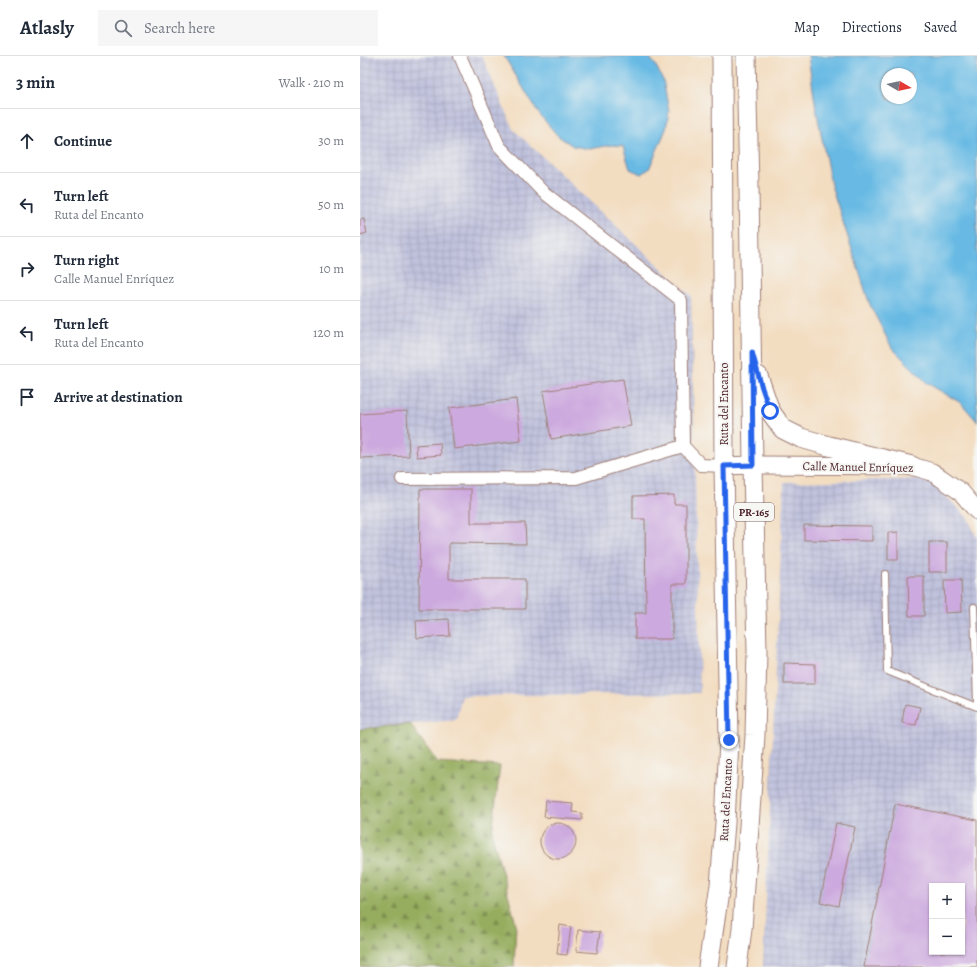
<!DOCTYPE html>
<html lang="en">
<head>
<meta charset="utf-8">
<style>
	:root { --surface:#fff; --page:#f6f6f7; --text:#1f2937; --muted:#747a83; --line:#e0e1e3 }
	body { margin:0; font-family:Alegreya,serif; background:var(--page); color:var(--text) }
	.controls { position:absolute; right:12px; bottom:12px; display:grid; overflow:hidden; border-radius:0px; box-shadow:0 1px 3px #0004 }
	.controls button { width:36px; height:36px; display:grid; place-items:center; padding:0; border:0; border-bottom:1px solid var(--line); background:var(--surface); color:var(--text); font:20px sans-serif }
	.compass { position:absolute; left:521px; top:12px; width:36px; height:36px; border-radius:50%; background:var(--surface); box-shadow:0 1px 3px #0004; rotate:99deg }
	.stop { position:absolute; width:12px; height:12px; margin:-9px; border:3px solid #2563eb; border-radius:50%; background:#fff }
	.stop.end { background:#2563eb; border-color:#fff; box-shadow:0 1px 4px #0008 }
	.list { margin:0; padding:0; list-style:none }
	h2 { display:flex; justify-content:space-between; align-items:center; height:52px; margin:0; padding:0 16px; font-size:17px }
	h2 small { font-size:13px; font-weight:400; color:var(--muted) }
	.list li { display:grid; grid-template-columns:26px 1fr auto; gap:12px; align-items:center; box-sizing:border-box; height:64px; padding:0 16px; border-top:1px solid var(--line) }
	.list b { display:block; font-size:15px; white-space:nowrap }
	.list p { margin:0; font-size:13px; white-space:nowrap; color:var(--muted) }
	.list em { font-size:13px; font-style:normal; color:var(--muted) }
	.icon { flex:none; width:22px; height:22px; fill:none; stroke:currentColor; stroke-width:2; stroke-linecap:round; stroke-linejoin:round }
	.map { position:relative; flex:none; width:617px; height:911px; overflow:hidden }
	header { display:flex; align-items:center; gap:24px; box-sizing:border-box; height:56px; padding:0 20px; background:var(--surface); border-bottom:1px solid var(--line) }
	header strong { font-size:19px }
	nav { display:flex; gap:22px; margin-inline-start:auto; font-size:14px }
	.search { width:280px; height:36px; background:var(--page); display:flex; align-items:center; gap:10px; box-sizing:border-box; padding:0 14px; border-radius:0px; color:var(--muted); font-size:15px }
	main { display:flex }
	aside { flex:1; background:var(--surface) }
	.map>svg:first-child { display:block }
	.industrial { fill:url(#industrial-grid); fill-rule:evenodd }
	.forest { fill:url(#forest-firs); stroke:#706644 }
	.water { fill:#68bae4; stroke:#596c88; fill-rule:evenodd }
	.building { fill:#cca9de; fill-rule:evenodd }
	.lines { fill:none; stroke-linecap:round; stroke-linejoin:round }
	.lane-casing { stroke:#9e7e76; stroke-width:8 }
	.street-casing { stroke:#9e7e76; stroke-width:14 }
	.secondary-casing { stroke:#9e7e76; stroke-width:19 }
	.primary-casing { stroke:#9e7e76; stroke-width:21 }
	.lane { stroke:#fff; stroke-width:6 }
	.street { stroke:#fff; stroke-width:12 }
	.secondary { stroke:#fff; stroke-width:17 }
	.primary { stroke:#fff; stroke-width:19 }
	.route { stroke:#2563eb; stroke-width:5 }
	.labels { text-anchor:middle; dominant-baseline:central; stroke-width:4; stroke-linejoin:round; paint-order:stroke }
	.shield { fill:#f6f6f2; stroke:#7e6067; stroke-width:1 }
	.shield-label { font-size:11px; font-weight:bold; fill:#4a1f2b }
	.street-label { font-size:12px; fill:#4a1f2b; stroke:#f6f6f2 }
</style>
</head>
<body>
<header>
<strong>Atlasly</strong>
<div class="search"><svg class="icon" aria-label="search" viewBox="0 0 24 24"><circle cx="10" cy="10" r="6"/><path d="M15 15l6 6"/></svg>Search here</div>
<nav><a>Map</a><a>Directions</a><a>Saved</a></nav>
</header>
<main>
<aside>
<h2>3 min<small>Walk · 210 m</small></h2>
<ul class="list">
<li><svg class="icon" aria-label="ahead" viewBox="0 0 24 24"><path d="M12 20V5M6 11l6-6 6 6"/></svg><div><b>Continue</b></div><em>30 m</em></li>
<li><svg class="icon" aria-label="left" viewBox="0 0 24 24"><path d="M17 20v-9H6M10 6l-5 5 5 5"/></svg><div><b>Turn left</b><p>Ruta del Encanto</p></div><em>50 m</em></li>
<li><svg class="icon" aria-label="right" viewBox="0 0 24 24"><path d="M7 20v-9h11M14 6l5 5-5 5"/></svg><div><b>Turn right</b><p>Calle Manuel Enríquez</p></div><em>10 m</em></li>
<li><svg class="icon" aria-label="left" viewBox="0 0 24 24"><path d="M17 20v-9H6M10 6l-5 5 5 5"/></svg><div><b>Turn left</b><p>Ruta del Encanto</p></div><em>120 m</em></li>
<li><svg class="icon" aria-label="arrive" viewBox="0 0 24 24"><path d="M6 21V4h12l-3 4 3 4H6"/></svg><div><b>Arrive at destination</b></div></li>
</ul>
</aside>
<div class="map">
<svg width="617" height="911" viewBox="0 0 617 911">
	<defs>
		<pattern id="industrial-grid" width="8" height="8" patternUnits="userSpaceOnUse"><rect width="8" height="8" fill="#c0c2dd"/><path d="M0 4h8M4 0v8" fill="none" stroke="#a6a6be"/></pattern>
		<pattern id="forest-firs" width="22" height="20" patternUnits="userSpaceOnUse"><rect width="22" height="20" fill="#96ad5e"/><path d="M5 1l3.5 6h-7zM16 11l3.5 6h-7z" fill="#7c8c4e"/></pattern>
	</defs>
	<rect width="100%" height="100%" fill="#f6f6f2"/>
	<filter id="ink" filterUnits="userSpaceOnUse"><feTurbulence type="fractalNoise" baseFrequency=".025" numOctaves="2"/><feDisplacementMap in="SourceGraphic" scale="8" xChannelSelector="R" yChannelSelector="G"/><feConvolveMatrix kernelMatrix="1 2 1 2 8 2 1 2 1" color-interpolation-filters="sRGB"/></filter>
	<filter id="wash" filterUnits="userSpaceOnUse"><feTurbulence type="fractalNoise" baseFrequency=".012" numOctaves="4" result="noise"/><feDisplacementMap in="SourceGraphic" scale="16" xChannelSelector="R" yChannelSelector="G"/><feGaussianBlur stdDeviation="0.9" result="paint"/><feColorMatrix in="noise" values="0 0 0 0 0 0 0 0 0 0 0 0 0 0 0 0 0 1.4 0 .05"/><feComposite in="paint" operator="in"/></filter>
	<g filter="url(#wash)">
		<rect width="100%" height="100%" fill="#f3ddc1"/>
		<path class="industrial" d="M 0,0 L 122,0 L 153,73 L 331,240 L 340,637 L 102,640 L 96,664 L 0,673 Z
			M 569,423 L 608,462 L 617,482 L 617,911 L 403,911 L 424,426 ZM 572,830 L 602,830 L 602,896 L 572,896 Z"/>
		<path class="forest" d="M 50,668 L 77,706 L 140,710 L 132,778 L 156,868 L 154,911 L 0,911 L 0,673 Z"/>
		<path class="water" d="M 144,0 L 288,0 L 295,8 L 303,24 L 309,55 L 306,73 L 289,113 L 281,118 L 270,113 L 263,90 L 251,89 L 230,93 L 213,90 L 198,80 L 179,58 Z
			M 448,0 L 617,0 L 617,366 L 616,364 L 601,347 L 567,327 L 532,292 L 510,249 L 471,129 L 456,52 ZM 527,18 L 551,18 L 551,42 L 527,42 Z"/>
		<g id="blocks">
			<path class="building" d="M 4,163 L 7,177 L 0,179 L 0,164 Z
				M 263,323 L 271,370 L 191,383 L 183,335 Z
				M 156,343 L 161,385 L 94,393 L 89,352 Z
				M 47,355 L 49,400 L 0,402 L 0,358 Z
				M 80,387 L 81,399 L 57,401 L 56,389 Z
				M 60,433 L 111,433 L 111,467 L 165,467 L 166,488 L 89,487 L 89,523 L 165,523 L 165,553 L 59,553 Z
				M 314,439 L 314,448 L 326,448 L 326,528 L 312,528 L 312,583 L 275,583 L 275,557 L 286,557 L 285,463 L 273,463 L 273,440 Z
				M 444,469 L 512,470 L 512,485 L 444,484 Z
				M 538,476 L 538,504 L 528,504 L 528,477 Z
				M 569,486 L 587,486 L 587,516 L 569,516 Z
				M 548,520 L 564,520 L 564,560 L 549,560 Z
				M 584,524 L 601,524 L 602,556 L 585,557 Z
				M 89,563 L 90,580 L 57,582 L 56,565 Z
				M 424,607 L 455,608 L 455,628 L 424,628 Z
				M 545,648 L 560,651 L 556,669 L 542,667 Z
				M 186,745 L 213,747 L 212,756 L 222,757 L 222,764 L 184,761 Z
				M 535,748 L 617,764 L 617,911 L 504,911 ZM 572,830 L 602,830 L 602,896 L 572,896 Z
				M180 785a18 18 0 1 1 36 0a18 18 0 1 1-36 0Z
				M 476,767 L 495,771 L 479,850 L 460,846 Z
				M 200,869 L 211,871 L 207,899 L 197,898 Z
				M 218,874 L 240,876 L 237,897 L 216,895 Z"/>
		</g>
	</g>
	<g filter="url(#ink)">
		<use href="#blocks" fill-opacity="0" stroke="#9e7e76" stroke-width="1"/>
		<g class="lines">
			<defs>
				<path id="lane" d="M 525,518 L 527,615 L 617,651
					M 614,551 L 617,647"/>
				<path id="street" d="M 100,0 L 139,90 L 182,135 L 321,244 L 323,390 L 341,409 L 364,410
					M 42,423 L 216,422 L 323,390"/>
				<path id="secondary" d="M 364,410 L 393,409 L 552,410 L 572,416 L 581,422 L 601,436 L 617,455"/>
				<path id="primary" d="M 398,320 L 410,355 L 423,373 L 441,382 L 469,390 L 552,410
					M 348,911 L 360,829 L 365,767 L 369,684 L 364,410 L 362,0
					M 377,911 L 382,873 L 391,741 L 395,679 L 397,596 L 393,409 L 389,131 L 386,0"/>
			</defs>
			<use href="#lane" class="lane-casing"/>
			<use href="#street" class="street-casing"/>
			<use href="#secondary" class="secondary-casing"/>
			<use href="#primary" class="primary-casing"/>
			<use href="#lane" class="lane"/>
			<use href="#street" class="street"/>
			<use href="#secondary" class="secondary"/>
			<use href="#primary" class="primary"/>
		</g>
	</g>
	<g class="lines" filter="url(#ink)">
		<path class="route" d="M 369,684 L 364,410 L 393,409 L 392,296 L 402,332 L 410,355"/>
	</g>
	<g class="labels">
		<rect class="shield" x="374" y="447" width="40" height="18" rx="3"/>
		<g class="shield-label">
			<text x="394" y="456">PR-165</text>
		</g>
		<g class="street-label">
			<text transform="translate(364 348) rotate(-90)">Ruta del Encanto</text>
			<text transform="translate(498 411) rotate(1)">Calle Manuel Enríquez</text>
			<text transform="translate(366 744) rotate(-87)">Ruta del Encanto</text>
		</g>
	</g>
</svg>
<div class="controls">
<button>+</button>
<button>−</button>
</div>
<svg class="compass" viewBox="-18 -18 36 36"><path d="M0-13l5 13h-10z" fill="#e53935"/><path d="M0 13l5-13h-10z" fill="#747a83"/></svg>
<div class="stop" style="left:410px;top:355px"></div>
<div class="stop end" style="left:369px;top:684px"></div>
</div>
</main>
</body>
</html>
